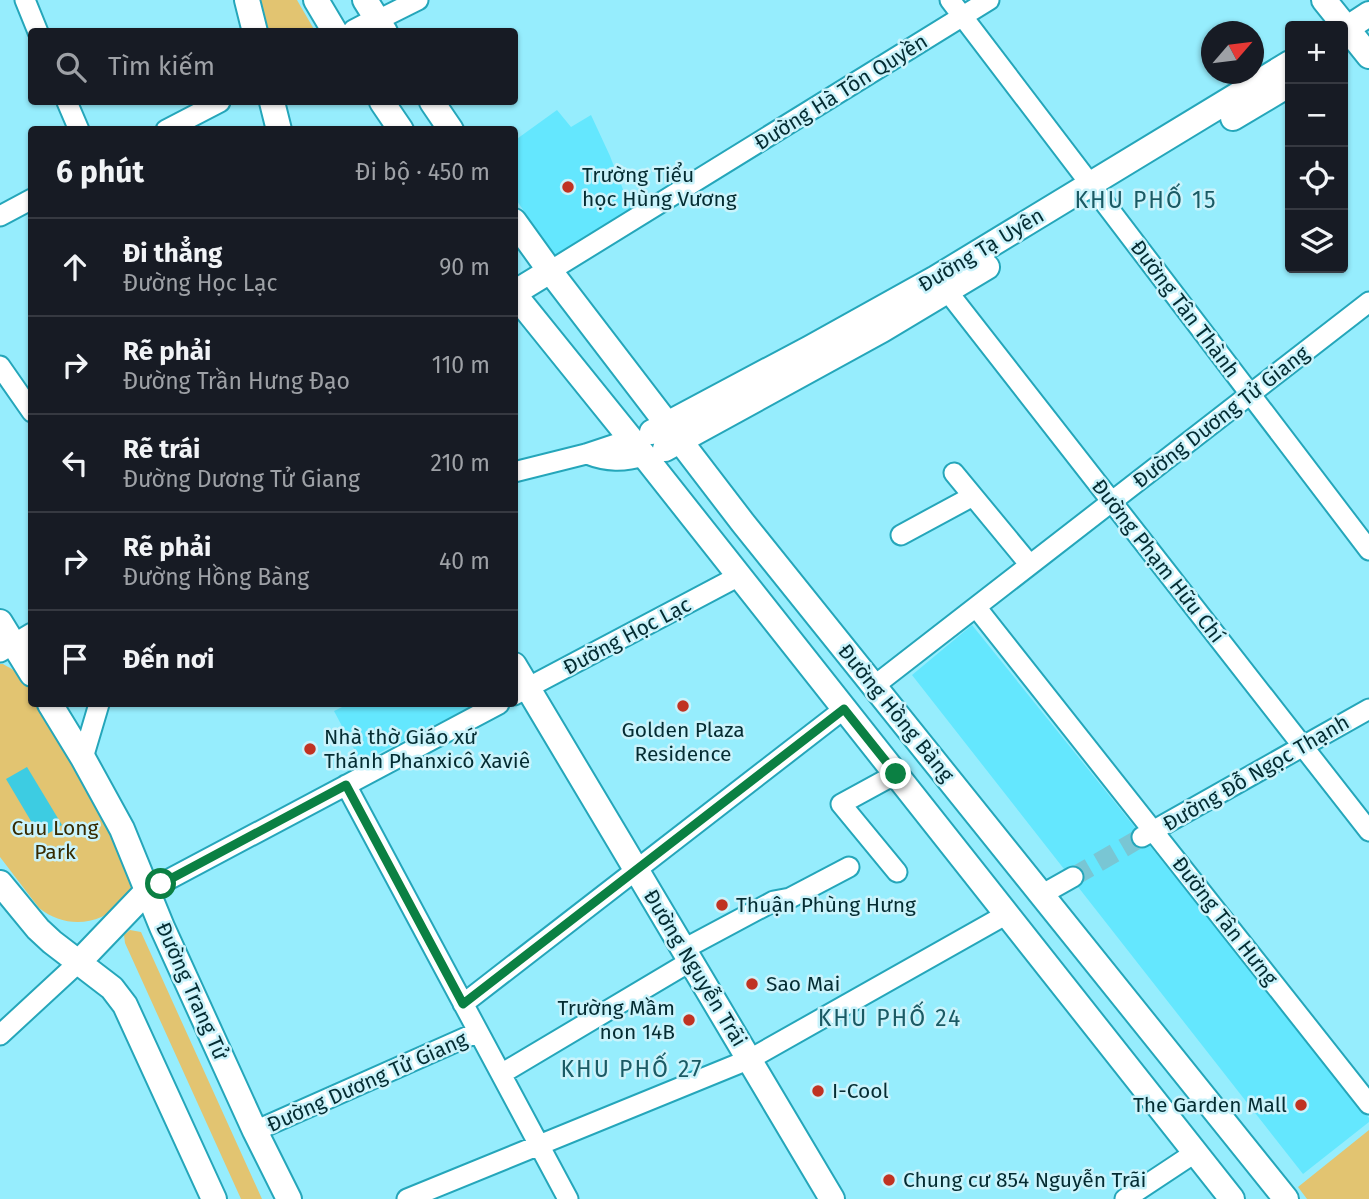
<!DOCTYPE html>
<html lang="vi">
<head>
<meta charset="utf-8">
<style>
	:root { --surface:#171b24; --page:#20242c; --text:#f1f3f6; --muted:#9ea1a6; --line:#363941 }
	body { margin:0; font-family:"Fira Sans",sans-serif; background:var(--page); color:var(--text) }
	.controls { position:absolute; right:21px; top:21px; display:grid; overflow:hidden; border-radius:7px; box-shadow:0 2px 5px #0004 }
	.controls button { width:63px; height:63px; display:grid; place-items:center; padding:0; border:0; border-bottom:2px solid var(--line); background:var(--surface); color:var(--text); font:35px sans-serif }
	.compass { position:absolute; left:1201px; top:21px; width:63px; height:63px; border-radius:50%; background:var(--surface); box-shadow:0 2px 5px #0004; rotate:62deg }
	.stop { position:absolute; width:21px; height:21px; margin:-16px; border:5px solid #0b8043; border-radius:50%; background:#fff }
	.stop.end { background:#0b8043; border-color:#fff; box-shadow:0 2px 7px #0008 }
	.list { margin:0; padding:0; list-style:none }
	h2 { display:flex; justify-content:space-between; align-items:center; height:91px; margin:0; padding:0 28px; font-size:30px }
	h2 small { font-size:23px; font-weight:400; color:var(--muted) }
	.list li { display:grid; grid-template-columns:46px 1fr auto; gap:21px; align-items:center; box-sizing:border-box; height:98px; padding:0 28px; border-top:2px solid var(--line) }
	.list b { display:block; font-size:26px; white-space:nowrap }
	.list p { margin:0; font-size:23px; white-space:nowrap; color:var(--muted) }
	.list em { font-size:23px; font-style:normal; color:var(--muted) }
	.icon { flex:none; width:38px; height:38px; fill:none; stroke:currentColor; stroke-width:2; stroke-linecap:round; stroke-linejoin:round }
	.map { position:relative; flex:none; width:1369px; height:1199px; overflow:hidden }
	.search { position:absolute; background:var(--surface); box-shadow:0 2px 5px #0004; left:28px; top:28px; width:490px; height:77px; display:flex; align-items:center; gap:18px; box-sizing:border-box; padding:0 24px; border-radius:7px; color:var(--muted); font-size:26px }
	.panel { position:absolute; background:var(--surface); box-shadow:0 2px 5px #0004; left:28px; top:126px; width:490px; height:581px; border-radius:7px }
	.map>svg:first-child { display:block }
	.built { fill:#64e7fe }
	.green { fill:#e2c471 }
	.water { fill:#3dcce2 }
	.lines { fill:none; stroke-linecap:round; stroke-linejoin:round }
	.minor-tunnel { stroke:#79c6d4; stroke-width:19; stroke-dasharray:19 10; stroke-linecap:butt }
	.minor-casing { stroke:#25a6ba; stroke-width:23 }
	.major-casing { stroke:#25a6ba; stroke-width:28 }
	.minor { stroke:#fff; stroke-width:19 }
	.major { stroke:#fff; stroke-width:24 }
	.route { stroke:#0b8043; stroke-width:9 }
	.poi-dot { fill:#c03322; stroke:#caf3fb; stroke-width:2.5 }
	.labels { text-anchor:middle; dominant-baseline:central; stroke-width:5; stroke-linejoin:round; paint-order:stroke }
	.street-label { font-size:21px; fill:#042c32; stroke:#caf3fb }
	.poi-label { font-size:21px; fill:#042c32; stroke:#caf3fb; text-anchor:start }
	.park-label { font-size:21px; fill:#372a00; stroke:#caf3fb }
	.neighbourhood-label { font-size:23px; letter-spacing:2px; fill:#1a5a64; stroke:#caf3fb }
</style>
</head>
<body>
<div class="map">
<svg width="1369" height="1199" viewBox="0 0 1369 1199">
	<rect width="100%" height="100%" fill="#96edfd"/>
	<path class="built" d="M 557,110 L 571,127 L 591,115 L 610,156 L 631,210 L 558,261 L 515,198 L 514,141 Z
		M 972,625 L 1369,1118 L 1369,1122 L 1303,1174 L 912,675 Z
		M 348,704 L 476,704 L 361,762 L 334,711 Z"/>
	<path class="green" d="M 259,0 L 297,0 L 315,31 L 267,31 Z
		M 0,664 L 3,664 C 24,676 31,678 32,704 L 40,704 L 124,856 C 127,867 135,882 130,893 C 128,897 125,899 122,902 C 100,926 65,929 39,908 L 0,857 Z
		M 130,930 L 141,932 L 262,1199 L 241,1199 L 125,943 L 124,935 Z
		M 1369,1130 L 1369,1199 L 1307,1199 L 1298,1187 Z"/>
	<path class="water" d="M 27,767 L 62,825 L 41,838 L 6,779 Z"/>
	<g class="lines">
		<path class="minor-tunnel" d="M 1073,877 L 1142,837"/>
		<defs>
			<path id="minor" d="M 25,0 L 38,32
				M 950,0 L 1369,550
				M 378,20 L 418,0
				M 67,102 L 79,130
				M 166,130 L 220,102
				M 0,216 L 32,199
				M 550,271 L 989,0
				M 948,292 L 1369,831
				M 0,366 L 32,412
				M 587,454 C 607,462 624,462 644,456
				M 514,472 L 586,454 L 631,439
				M 954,473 L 1030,565
				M 901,535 L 973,496
				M 976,607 L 1369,1104
				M 0,652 L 32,633
				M 874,686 L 1369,302
				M 514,695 L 739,576
				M 83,758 L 99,704
				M 896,774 L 841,804 L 897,872
				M 346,785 L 568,1199
				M 1142,837 L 1369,709
				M 147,891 L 499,704
				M 1041,895 L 1073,877
				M 684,949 L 774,901 L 790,898 L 849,867
				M 463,1004 L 844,709
				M 0,1035 L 79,962
				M 501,1074 L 691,961
				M 255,1131 L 478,1032
				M 407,1199 L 750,1059 L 1007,914
				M 1125,1199 L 1196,1152"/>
			<path id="major" d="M 247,0 L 255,32
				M 316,0 L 335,32
				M 365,0 L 385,32
				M 1324,0 L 1369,56
				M 1343,31 L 1369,14
				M 355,32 L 378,20
				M 272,102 L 279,130
				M 382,102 L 401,130
				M 432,102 L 451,130
				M 1233,118 L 1290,84
				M 514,221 L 550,271 L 743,523 L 1286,1199
				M 514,293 L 550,271
				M 514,294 L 631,439 L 1232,1199
				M 652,432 L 810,348 L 936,278 L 1290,63
				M 665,449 L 882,330 L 987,267
				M 0,622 L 32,674
				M 514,665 C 620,843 727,1020 832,1199
				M 50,704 L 83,758 L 122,829 L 162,927 L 255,1131 L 289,1199
				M 0,883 L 38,929 L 52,942 L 112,988 L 125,1005 L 214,1199
				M 79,962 L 147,891"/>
		</defs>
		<use href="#minor" class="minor-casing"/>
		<use href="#major" class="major-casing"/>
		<use href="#minor" class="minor"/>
		<use href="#major" class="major"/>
	</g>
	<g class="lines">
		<path class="route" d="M 161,884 L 346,785 L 463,1004 L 844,709 L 896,774"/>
	</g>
	<g class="poi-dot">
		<circle cx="568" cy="187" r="7"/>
		<circle cx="683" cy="706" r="7"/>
		<circle cx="310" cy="749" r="7"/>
		<circle cx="722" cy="905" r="7"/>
		<circle cx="752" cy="984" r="7"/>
		<circle cx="689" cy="1020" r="7"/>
		<circle cx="818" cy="1091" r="7"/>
		<circle cx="1301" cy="1105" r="7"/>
		<circle cx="889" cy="1180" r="7"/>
	</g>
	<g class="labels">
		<g class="street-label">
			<text transform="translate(841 92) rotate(-32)">Đường Hà Tôn Quyền</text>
			<text transform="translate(981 250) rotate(-31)">Đường Tạ Uyên</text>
			<text transform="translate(1185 309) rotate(53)">Đường Tân Thành</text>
			<text transform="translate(1221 417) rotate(-38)">Đường Dương Tử Giang</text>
			<text transform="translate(1158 561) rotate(52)">Đường Phạm Hữu Chí</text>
			<text transform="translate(627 636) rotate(-28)">Đường Học Lạc</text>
			<text transform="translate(896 713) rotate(51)">Đường Hồng Bàng</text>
			<text transform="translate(1256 773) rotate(-30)">Đường Đỗ Ngọc Thạnh</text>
			<text transform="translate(1225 921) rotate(52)">Đường Tân Hưng</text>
			<text transform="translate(695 968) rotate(59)">Đường Nguyễn Trãi</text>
			<text transform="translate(192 991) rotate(66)">Đường Trang Tử</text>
			<text transform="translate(367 1082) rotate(-24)">Đường Dương Tử Giang</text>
		</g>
		<g class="poi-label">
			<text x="582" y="175">Trường Tiểu<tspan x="582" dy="24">học Hùng Vương</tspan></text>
			<text x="683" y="730" text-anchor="middle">Golden Plaza<tspan x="683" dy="24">Residence</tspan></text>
			<text x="324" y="737">Nhà thờ Giáo xứ<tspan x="324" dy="24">Thánh Phanxicô Xaviê</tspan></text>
			<text x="736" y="905">Thuận Phùng Hưng</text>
			<text x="766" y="984">Sao Mai</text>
			<text x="675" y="1008" text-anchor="end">Trường Mầm<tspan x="675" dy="24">non 14B</tspan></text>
			<text x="832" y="1091">I-Cool</text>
			<text x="1287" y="1105" text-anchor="end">The Garden Mall</text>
			<text x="903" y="1180">Chung cư 854 Nguyễn Trãi</text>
		</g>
		<g class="park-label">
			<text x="55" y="828">Cuu Long<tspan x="55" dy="24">Park</tspan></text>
		</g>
		<g class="neighbourhood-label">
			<text x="1146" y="200">KHU PHỐ 15</text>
			<text x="890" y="1018">KHU PHỐ 24</text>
			<text x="632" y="1069">KHU PHỐ 27</text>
		</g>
	</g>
</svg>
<div class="controls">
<button>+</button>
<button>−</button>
<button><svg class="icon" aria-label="locate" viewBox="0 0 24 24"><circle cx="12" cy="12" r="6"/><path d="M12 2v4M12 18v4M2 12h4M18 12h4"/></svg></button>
<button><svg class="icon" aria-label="layers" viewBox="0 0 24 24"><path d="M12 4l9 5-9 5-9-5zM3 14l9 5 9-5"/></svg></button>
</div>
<svg class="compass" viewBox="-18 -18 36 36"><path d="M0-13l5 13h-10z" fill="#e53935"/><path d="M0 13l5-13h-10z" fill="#9ea1a6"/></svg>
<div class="stop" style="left:161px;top:884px"></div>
<div class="stop end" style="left:896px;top:774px"></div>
<div class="search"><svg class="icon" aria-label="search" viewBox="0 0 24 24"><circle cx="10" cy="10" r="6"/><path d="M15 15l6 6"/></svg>Tìm kiếm</div>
<section class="panel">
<h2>6 phút<small>Đi bộ · 450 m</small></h2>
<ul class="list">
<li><svg class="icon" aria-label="ahead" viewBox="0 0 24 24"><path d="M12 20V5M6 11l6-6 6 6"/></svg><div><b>Đi thẳng</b><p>Đường Học Lạc</p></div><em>90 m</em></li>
<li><svg class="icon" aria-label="right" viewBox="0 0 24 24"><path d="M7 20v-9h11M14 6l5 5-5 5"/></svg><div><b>Rẽ phải</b><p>Đường Trần Hưng Đạo</p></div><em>110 m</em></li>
<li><svg class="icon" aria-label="left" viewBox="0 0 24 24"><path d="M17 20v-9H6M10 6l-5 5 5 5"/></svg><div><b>Rẽ trái</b><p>Đường Dương Tử Giang</p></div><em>210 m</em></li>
<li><svg class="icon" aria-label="right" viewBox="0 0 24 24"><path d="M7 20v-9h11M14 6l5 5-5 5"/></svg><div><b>Rẽ phải</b><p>Đường Hồng Bàng</p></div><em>40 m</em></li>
<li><svg class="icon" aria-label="arrive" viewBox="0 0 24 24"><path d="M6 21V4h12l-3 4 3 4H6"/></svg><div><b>Đến nơi</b></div></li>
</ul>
</section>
</div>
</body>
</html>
